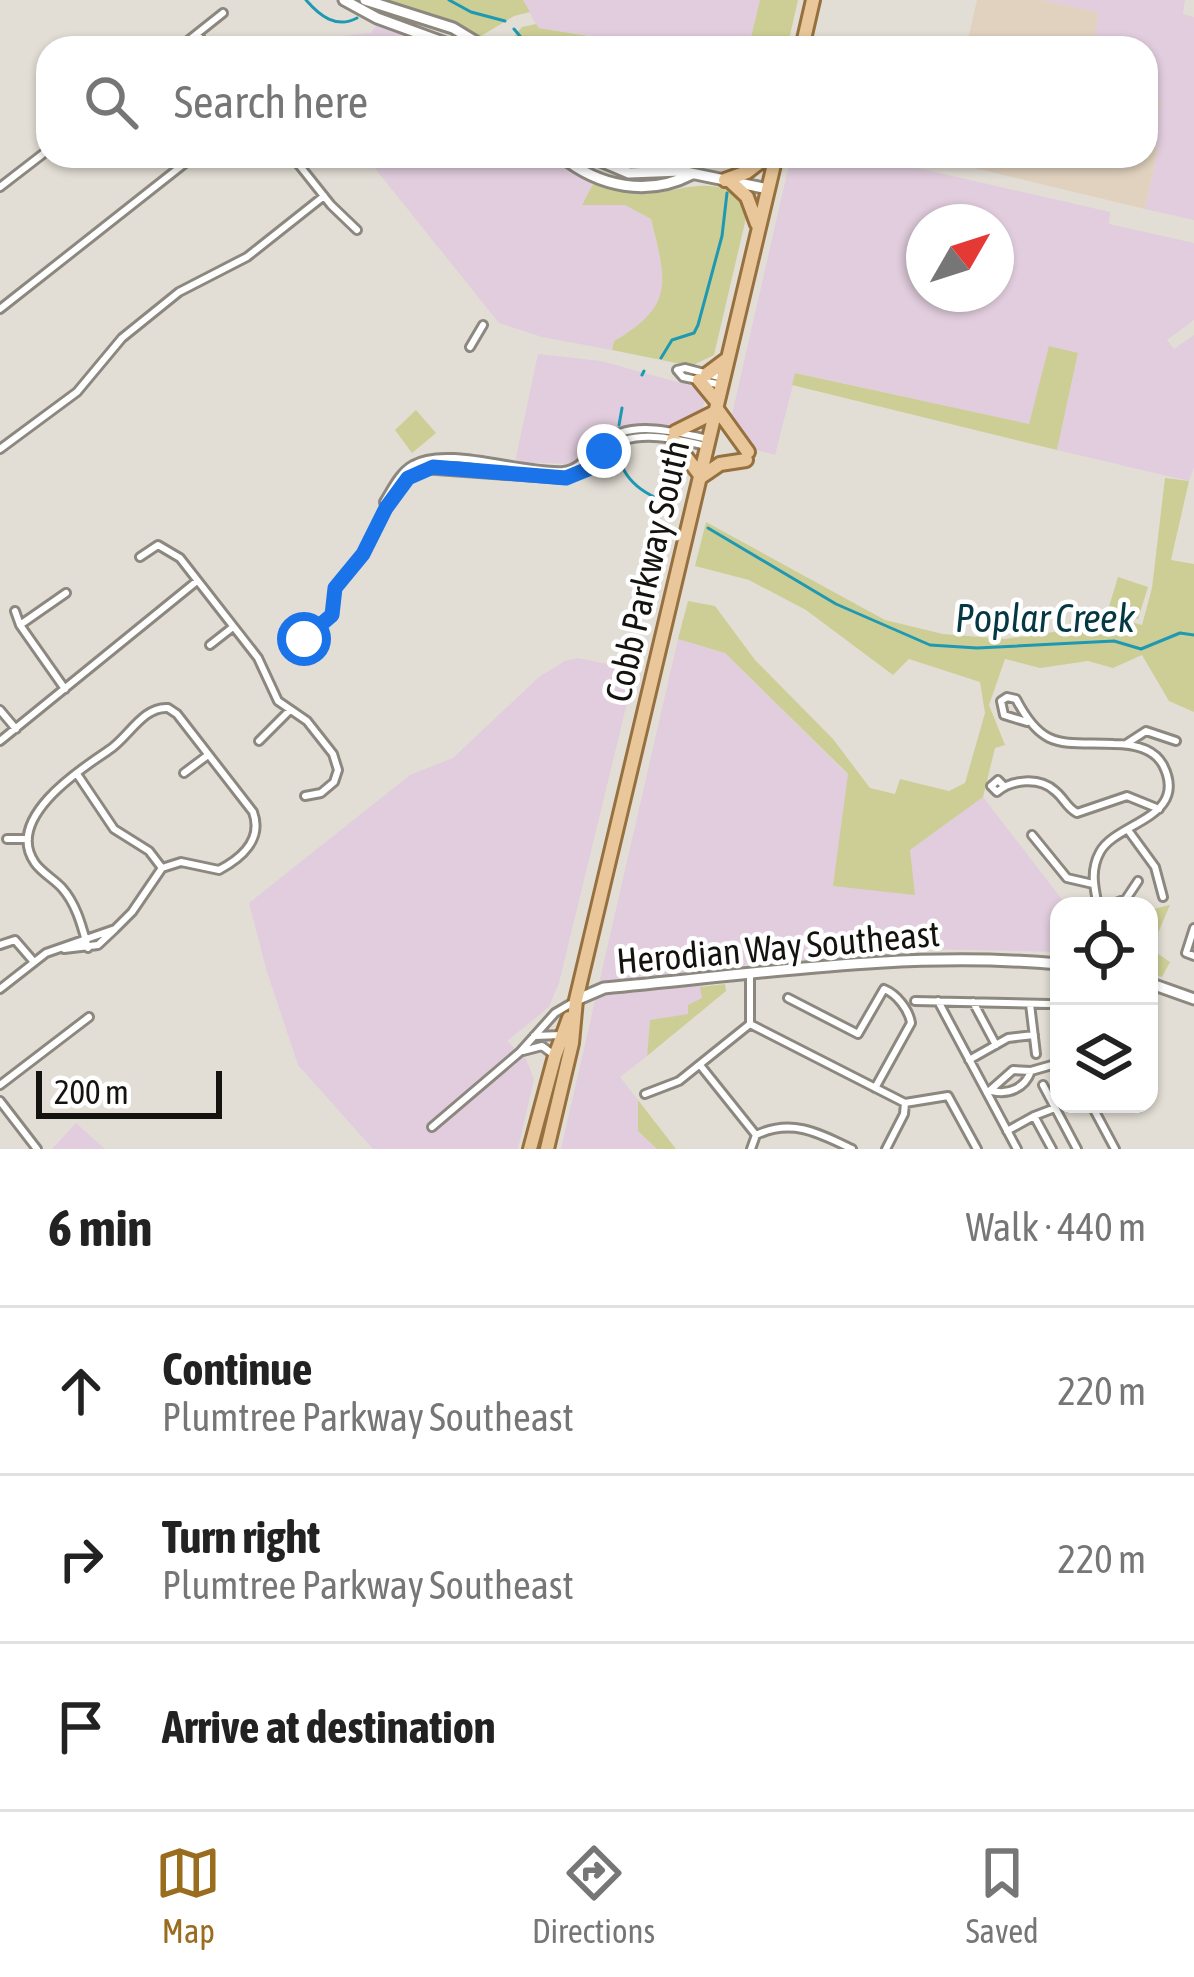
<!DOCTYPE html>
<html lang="en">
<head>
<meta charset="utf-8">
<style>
	:root { --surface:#fff; --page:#f2f2f2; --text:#222; --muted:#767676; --line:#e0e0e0; --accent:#9a6c1d }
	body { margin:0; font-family:"Asap Condensed",sans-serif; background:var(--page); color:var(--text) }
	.controls { position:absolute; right:36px; bottom:36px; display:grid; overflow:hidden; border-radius:24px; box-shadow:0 3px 9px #0004 }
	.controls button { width:108px; height:108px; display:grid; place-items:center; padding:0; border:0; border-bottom:3px solid var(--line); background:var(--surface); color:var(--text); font:60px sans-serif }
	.compass { position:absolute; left:906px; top:204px; width:108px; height:108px; border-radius:50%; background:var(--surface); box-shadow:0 3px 9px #0004; rotate:51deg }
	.scale { position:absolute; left:36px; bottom:30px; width:186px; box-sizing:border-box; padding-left:12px; border:6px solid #14130f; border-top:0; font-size:33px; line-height:42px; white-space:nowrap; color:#14130f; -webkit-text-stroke:9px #fff; paint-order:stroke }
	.stop { position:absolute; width:36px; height:36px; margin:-27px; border:9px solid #1a73e8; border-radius:50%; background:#fff }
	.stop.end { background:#1a73e8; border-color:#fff; box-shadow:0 3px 12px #0008 }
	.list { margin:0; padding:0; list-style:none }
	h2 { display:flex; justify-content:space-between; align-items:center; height:156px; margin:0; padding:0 48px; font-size:51px }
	h2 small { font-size:39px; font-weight:400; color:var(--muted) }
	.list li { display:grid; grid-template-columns:78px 1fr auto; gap:36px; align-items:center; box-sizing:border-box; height:168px; padding:0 48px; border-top:3px solid var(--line) }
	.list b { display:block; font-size:45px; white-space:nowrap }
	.list p { margin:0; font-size:39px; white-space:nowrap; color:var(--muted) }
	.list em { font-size:39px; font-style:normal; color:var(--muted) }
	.icon { flex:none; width:66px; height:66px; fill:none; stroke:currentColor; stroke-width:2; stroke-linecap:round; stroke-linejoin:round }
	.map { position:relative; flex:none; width:1194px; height:1149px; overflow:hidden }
	.search { position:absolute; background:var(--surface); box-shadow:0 3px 9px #0004; left:36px; right:36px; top:36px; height:132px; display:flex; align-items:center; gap:30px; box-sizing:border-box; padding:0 42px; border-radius:36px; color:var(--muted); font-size:45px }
	.sheet { height:660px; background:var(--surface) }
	nav { display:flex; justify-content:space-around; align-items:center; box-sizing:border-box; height:168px; border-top:3px solid var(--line); background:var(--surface); font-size:33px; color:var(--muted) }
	nav a { display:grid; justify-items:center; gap:6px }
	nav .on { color:var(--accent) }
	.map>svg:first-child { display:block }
	.commercial { fill:#e1cddd; fill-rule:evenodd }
	.medical { fill:#e1d2bf }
	.green { fill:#ccce95 }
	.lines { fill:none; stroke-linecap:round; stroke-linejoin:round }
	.stream { stroke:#1f98b1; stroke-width:3 }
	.street-casing { stroke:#8c887f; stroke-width:12 }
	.secondary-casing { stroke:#8c887f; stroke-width:15 }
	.primary-casing { stroke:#96703e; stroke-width:18 }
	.street { stroke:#fff; stroke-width:6 }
	.secondary { stroke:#fff; stroke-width:9 }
	.primary { stroke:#eac79a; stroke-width:12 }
	.route { stroke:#1a73e8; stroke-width:15 }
	.labels { text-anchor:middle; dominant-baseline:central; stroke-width:9; stroke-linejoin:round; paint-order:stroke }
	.street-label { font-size:36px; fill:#14130f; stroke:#fff }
	.water-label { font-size:39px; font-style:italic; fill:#043843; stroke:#fff }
</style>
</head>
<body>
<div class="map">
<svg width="1194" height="1149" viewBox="0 0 1194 1149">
	<rect width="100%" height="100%" fill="#e2ded5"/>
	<path class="commercial" d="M 523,0 L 760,0 L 750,41 L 739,48 L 598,48 L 600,37 L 538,28 Z
		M 1041,0 L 1185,0 L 1183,14 L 1194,17 L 1194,220 L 1145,209 L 1158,150 L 1153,143 L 1160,101 L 1146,90 L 1146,48 L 1092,48 L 1099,13 Z
		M 377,25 L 445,48 L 309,48 L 308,39 L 371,33 Z
		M 365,156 L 553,156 L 593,184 L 583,205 L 625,205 L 651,219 L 663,272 L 662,300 L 644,323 L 614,341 L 612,350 L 542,337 L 499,323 Z
		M 791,156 L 865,156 L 1110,212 L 1109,224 L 1194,243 L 1194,320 L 1167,340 L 1174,349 L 1194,335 L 1194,467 L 1189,481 L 1057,450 L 1078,354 L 1050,346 L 1029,424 L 796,373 L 775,455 L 750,448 L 730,423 ZM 924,222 L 996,222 L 996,294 L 924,294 Z
		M 538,354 L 601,361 L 699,388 L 705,398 L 701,418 L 675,429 L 644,425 L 611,431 L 572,464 L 515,462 Z
		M 678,639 L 725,653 L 848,775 L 834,886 L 910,850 L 983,797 L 1067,906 L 1059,906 L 1059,952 L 929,949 L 703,969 L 702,998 L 689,1014 L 650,1020 L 647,1056 L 620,1077 L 638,1100 L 638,1131 L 657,1149 L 561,1149 Z
		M 578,658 L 635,670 L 559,983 L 549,1007 L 507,1041 L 526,1059 L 534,1079 L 518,1149 L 373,1149 L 298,1065 L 267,972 L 249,903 L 410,775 L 453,758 L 539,677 L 565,661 Z
		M 76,1123 L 105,1149 L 52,1149 Z"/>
	<path class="medical" d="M 977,0 L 1041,0 L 1099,13 L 1092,48 L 966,48 Z
		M 1146,90 L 1160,101 L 1153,143 L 1158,150 L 1145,209 L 941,160 L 942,156 L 1146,156 Z"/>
	<path class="green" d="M 378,0 L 523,0 L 530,12 L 514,16 L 481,36 L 437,15 Z
		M 760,0 L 798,0 L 787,48 L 739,48 L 750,41 Z
		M 536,24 L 539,28 L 601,38 L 598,48 L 504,48 L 522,27 Z
		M 602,156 L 697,156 L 702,166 L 631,168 Z
		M 593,184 C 612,191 631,195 652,193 C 683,190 711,176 740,197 L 746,218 L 714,355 L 691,366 L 612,350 L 614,341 C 676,305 666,281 651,219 L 625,205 L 582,205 Z
		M 1049,346 L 1078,353 L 1057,450 L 792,385 L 795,373 L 1029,424 Z
		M 416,410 L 436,433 L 412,453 L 395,430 Z
		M 1165,478 L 1189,481 L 1171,560 L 1194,564 L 1194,712 L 1169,701 L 1142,655 L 1113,668 L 1088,661 L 1040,668 L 1005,659 L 989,705 L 1005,745 L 995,748 L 983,797 L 910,850 L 915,895 L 833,886 L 848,774 L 725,653 L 678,639 L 688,601 L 715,606 L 755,660 L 833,739 L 870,788 L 895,794 L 900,779 L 949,791 L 965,783 L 985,713 L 980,682 L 909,659 L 893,675 L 806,610 L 749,580 L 695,566 L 706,522 L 885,620 L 943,634 L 1005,639 L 1067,630 L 1076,607 L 1142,625 L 1152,588 Z
		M 1118,577 L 1148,587 L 1138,619 L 1108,610 Z
		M 1170,905 L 1151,949 L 1170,962 L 1162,977 L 1149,973 L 1149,910 Z
		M 725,984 L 726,991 L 647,1056 L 650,1020 L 688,1014 L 688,1005 L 702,998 L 700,987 Z
		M 638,1100 L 676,1149 L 657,1149 L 638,1131 Z"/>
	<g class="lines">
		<path class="stream" d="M 306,0 C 320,16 336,29 357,18
			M 449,0 L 471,12 L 505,21
			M 514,29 L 530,48
			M 661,358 L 672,340 L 694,333 L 698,325 L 722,236 L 727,193
			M 642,375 L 644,371
			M 619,425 L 622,408
			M 618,447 C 619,480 645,496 675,505
			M 708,528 L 836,604 L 930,645 L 977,648 L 1114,641 L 1141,649 L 1180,633 L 1194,635"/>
		<defs>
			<path id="street" d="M 197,34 L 208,48
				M 179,48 L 223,13
				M 292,156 L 331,205 L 357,230
				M 0,187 L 48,150
				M 0,309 L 194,156
				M 470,347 L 483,325
				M 677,370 L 683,377 L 722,385
				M 677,370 L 685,368 L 723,378
				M 0,449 L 77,392 L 122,338 L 179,292 L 247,257 L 324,196
				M 386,509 L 384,502 C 392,489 400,472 413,465 C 446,445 523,474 563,471 C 581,469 587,455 600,444 C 630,418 674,432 709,439
				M 140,557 L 158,545 L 180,558 L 258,658 L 278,701 L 307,721 L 333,754 L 338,770 L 334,782 L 321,793 L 305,796
				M 15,611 L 20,625 L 65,689
				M 20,625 L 66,593
				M 304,639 L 332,615 L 335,588 L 363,554 L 386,509 L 408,478 L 422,469 L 565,479 C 584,473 589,463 604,451 C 633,427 674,439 707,446
				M 210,645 L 233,627
				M 0,710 L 16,729
				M 1027,722 L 1004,715 L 1001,701 L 1007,697 L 1016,699 C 1043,751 1061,742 1114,744 C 1132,744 1153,747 1163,765 C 1190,818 1116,822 1100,852 C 1090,870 1094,887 1098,906
				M 0,741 L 197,581
				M 259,741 L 290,710
				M 1126,744 L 1146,731 L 1176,741
				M 184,773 L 208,755
				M 77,774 L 114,829 L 149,851 L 162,868
				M 1004,786 L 998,780 L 991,786 L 997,792 C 1011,780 1039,776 1055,791 C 1065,799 1066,807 1077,813 L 1127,796 L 1159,809
				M 1128,830 L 1155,867 L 1163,897
				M 1032,835 L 1067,878 L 1093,884
				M 7,839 L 28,839
				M 1108,906 L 1126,899 L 1138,881
				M 1194,928 L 1186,953 L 1194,956
				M 0,945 L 15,940 L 34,962
				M 64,949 L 98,945 L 115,929
				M 750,974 L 750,1024
				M 0,989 L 46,953 L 115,929 L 132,912 L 162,868 L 181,862 L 219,870 C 242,858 263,839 253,812 L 177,714 L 168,708 C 143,706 128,738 109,750 C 79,770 4,819 35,863 C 42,873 54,879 62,888 C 77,905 82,927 88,948
				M 788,998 L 858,1034 L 884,989 C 897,994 909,1010 911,1023 L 875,1088
				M 915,1001 L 1049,1004
				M 938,1001 L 1017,1149
				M 973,1002 L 996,1045
				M 1030,1004 L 1036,1054
				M 750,1024 L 905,1103 L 948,1096 L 977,1149
				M 534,1036 L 562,1035
				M 523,1051 L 542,1046 L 554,1055
				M 969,1060 L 1008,1038 L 1034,1035
				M 700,1065 L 756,1135
				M 0,1085 L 89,1017
				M 1043,1085 L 1077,1149
				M 992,1091 C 1009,1095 1025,1088 1031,1071
				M 987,1093 L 1013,1070 L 1031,1071 L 1059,1063
				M 645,1094 L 679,1081 L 750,1024
				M 0,1101 L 37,1149
				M 1091,1104 L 1115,1149
				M 432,1127 L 520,1052 L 555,1013 L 572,1003
				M 1007,1131 L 1034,1116
				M 756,1135 C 792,1118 819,1133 852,1149
				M 751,1149 L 756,1135
				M 886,1149 L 904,1114 L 905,1103
				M 1052,1149 L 1034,1116 L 1055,1108"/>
			<path id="secondary" d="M 344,0 L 377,18 L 459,48
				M 365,0 L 453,28 L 486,48
				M 561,156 C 599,187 648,197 692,174
				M 589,156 L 629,173 L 681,171 L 768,189
				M 1149,983 L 1194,999
				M 576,1000 L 604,988 C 757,974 906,950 1059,964"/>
			<path id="primary" d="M 802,48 L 813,0
				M 725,180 L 747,172 L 768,156
				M 729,180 L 747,197 L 757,224
				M 707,374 L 727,359
				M 699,380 L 717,402
				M 717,409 L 748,452
				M 675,432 L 715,412
				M 673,440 L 700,475
				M 701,477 L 720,464 L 746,460
				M 530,1149 L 555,1056 L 569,1018
				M 547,1149 L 572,1043 L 576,1000 L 776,156"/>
		</defs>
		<use href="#street" class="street-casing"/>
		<use href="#secondary" class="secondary-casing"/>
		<use href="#primary" class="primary-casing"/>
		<use href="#street" class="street"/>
		<use href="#secondary" class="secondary"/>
		<use href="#primary" class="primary"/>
	</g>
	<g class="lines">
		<path class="route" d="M 304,639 L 332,615 L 335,588 L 363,554 L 386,508 L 408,478 L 433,467 L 566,478 L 588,469 L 604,451"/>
	</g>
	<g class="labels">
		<g class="street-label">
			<text transform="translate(647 571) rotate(-77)">Cobb Parkway South</text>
			<text transform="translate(778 947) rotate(-5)">Herodian Way Southeast</text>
		</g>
		<g class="water-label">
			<text x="1045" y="618">Poplar Creek</text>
		</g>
	</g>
</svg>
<div class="controls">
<button><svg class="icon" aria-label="locate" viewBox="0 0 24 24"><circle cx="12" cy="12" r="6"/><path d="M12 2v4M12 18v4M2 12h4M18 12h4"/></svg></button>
<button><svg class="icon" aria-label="layers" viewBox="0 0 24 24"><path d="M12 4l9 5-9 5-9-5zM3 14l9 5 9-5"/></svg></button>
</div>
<svg class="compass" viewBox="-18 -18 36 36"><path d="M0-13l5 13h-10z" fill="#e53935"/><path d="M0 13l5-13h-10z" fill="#767676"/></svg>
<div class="scale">200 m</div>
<div class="stop" style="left:304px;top:639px"></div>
<div class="stop end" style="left:604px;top:451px"></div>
<div class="search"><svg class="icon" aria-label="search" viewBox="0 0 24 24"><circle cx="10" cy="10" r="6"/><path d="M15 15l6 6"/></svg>Search here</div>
</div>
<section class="sheet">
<h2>6 min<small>Walk · 440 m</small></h2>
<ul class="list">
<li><svg class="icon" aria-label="ahead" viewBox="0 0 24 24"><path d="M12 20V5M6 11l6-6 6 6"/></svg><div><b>Continue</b><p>Plumtree Parkway Southeast</p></div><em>220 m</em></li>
<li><svg class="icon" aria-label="right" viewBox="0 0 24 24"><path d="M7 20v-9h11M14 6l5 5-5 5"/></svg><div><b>Turn right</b><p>Plumtree Parkway Southeast</p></div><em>220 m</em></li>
<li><svg class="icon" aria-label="arrive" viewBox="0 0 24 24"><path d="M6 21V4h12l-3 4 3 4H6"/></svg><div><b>Arrive at destination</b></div></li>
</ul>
</section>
<nav>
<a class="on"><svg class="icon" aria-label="map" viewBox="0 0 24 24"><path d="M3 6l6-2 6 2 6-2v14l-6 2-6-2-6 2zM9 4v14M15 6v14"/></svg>Map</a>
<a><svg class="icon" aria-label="directions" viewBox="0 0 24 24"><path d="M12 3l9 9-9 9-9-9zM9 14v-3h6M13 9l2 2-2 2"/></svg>Directions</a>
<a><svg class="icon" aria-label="saved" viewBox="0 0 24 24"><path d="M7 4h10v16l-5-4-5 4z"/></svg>Saved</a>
</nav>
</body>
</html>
